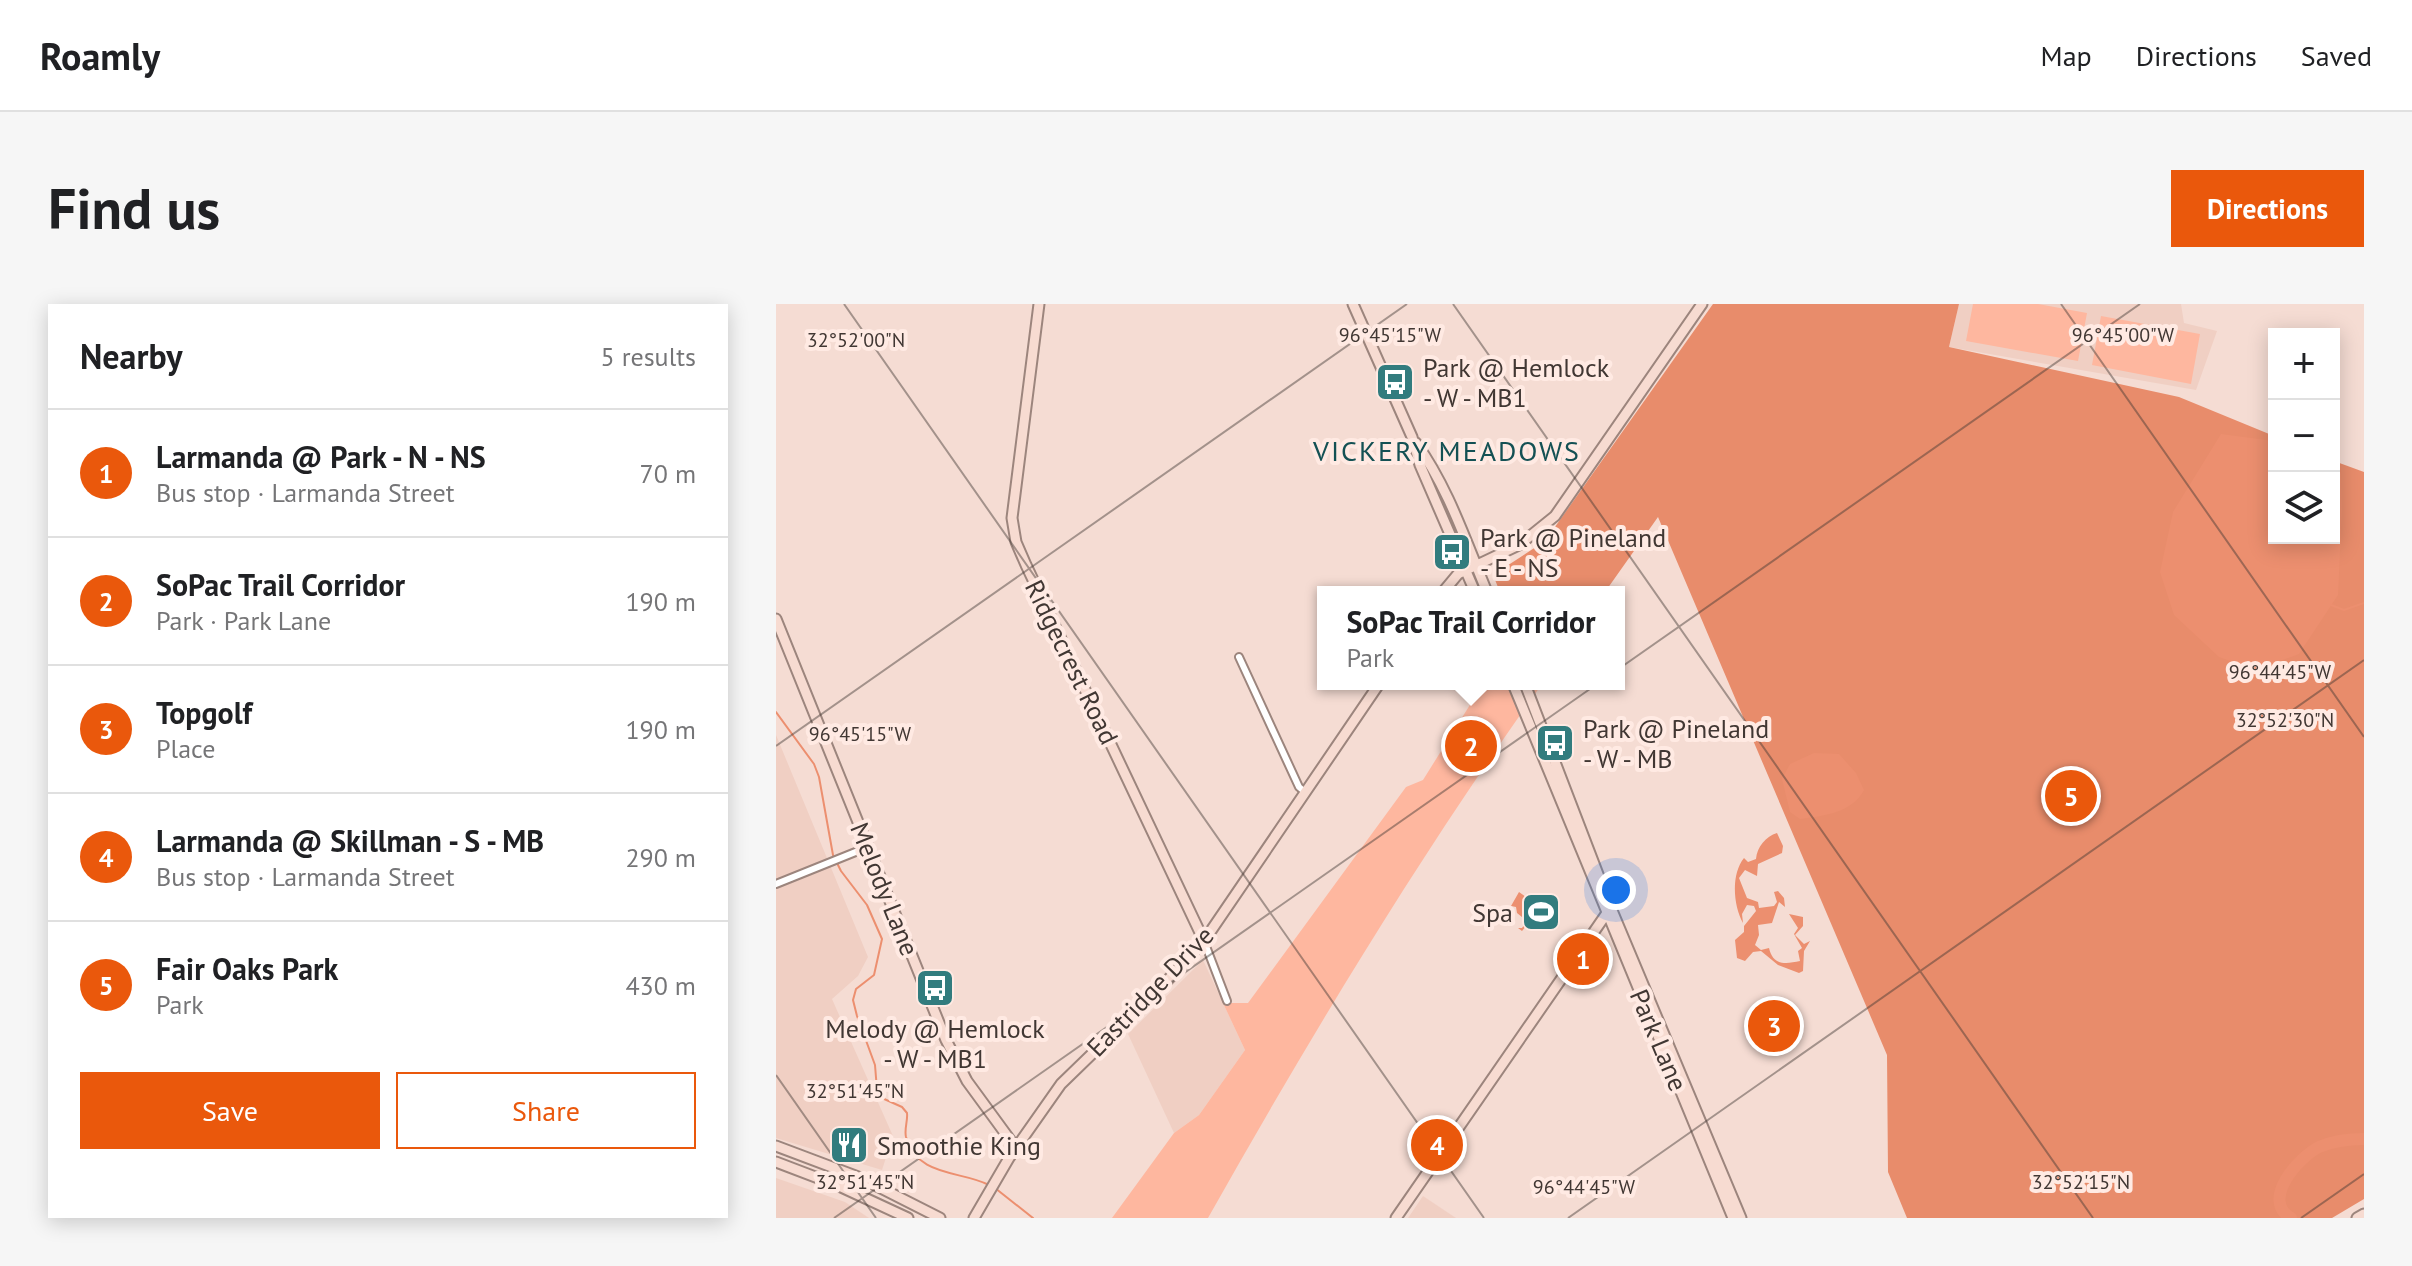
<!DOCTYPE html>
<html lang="en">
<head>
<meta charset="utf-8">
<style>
	:root { --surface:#fff; --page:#f6f6f6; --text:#202124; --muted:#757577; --line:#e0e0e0; --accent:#ea580c }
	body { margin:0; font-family:"PT Sans",sans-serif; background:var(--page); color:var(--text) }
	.controls { position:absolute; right:24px; top:24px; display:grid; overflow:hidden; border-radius:0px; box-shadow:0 4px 20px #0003 }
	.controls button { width:72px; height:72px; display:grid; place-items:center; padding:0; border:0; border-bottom:2px solid var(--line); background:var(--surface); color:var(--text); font:40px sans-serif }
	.you { position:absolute; left:840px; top:586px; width:28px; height:28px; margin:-20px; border:6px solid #fff; border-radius:50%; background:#1a73e8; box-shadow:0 0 0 12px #1a73e833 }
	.badge { display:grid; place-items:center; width:52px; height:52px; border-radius:50%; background:var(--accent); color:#fff; font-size:26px; font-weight:700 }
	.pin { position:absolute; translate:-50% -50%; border:4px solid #fff; box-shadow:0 2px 8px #0006 }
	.popup { position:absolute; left:541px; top:282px; width:308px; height:104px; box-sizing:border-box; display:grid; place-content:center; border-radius:0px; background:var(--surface); filter:drop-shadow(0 2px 6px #0005); font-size:26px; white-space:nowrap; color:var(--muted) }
	.popup b { font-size:30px; color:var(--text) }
	.popup::after { content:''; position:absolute; left:50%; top:100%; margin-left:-16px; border:16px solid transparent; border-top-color:var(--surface) }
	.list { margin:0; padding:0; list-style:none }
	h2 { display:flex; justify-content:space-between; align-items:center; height:104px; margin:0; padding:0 32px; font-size:34px }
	h2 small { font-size:26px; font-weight:400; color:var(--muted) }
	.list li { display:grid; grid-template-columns:52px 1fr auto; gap:24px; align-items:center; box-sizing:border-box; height:128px; padding:0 32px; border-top:2px solid var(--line) }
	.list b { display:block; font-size:30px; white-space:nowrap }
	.list p { margin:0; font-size:26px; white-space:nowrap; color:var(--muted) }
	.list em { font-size:26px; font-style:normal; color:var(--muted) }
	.actions { display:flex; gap:16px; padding:24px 32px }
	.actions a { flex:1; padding:18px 0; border:2px solid var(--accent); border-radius:0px; text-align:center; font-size:28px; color:var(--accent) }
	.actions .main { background:var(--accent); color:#fff }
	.icon { flex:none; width:44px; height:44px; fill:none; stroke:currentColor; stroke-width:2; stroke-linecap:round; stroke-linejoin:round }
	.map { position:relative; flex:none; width:1588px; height:914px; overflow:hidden; border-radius:0px }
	header { display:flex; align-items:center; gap:48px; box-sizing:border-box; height:112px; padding:0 40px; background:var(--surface); border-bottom:2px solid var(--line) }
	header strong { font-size:38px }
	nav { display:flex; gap:44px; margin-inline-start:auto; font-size:28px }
	.intro { display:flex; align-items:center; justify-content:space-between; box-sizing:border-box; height:192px; padding:0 48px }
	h1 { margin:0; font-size:56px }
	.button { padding:20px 36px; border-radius:0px; background:var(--accent); color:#fff; font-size:28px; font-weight:700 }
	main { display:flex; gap:48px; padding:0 48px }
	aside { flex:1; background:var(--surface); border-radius:0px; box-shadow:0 4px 20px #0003 }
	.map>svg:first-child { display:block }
	.built { fill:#f0cfc3 }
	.green { fill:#feb79f }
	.forest { fill:#e88c6b }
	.water { fill:#ec8f6f }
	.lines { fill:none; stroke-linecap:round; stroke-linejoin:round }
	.stream { stroke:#ec8f6f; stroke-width:2 }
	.river { stroke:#ec8f6f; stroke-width:12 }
	.street-casing { stroke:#9c857d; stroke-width:10 }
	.secondary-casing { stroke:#9c857d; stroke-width:13 }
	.street { stroke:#fff; stroke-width:6 }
	.secondary { stroke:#f7dbd1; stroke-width:9 }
	.ticks { fill:none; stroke:#413733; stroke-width:2; stroke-opacity:0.45 }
	.labels { text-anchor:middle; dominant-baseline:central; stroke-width:8; stroke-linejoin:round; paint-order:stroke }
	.poi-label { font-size:26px; fill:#413733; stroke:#ffeae3; text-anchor:start }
	.street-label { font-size:26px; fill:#413733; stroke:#ffeae3 }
	.neighbourhood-label { font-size:28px; letter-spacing:2px; fill:#145154; stroke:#ffeae3 }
	.ticks-label { font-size:20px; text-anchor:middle; fill:#413733; stroke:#ffeae3; stroke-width:8; stroke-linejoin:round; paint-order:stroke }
</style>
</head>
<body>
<header>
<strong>Roamly</strong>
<nav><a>Map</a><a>Directions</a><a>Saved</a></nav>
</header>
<div class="intro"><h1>Find us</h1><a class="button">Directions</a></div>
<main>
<aside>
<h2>Nearby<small>5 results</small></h2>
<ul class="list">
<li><span class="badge">1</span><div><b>Larmanda @ Park - N - NS</b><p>Bus stop · Larmanda Street</p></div><em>70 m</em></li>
<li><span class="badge">2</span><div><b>SoPac Trail Corridor</b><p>Park · Park Lane</p></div><em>190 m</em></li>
<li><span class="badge">3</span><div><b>Topgolf</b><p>Place</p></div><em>190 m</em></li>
<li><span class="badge">4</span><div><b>Larmanda @ Skillman - S - MB</b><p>Bus stop · Larmanda Street</p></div><em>290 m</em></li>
<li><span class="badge">5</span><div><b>Fair Oaks Park</b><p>Park</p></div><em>430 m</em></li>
</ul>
<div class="actions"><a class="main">Save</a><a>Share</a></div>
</aside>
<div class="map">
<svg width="1588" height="914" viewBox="0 0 1588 914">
	<rect width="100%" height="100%" fill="#f5dcd3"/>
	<path class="built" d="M 1183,0 L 1405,0 L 1408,19 L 1441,27 L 1420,86 L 1173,43 Z
		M 0,431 L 92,653 L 82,672 L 56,695 L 117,832 L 106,866 L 0,834 Z
		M 427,656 L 469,746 L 423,811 L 398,829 L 352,730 Z
		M 0,874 L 69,898 L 93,914 L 0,914 Z
		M 647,892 L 680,914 L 632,914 Z"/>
	<path class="green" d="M 1197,0 L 1262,0 L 1311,9 L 1302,57 L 1190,37 Z
		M 1325,12 L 1424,30 L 1415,80 L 1316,61 Z
		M 707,380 L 766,380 C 644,551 535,731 432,914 L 336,914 L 398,829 L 423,811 L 469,746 L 447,699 L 472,699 L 630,483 L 647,476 Z"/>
	<path class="forest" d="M 937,0 L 1183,0 L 1173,43 L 1403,93 L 1498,132 L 1498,234 L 1558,234 L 1558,157 L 1588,168 L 1588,895 L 1556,914 L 1131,914 L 1112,868 L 1111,751 L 882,213 L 829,288 L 724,288 L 717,271 L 769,237 Z"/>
	<path class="water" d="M 1445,130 L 1498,137 L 1498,234 L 1558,234 L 1558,154 L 1565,170 L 1566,206 L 1562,291 L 1523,350 L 1480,366 L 1443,353 L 1398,311 L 1384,268 L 1397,208 Z
		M 1038,449 L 1063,450 L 1080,469 L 1088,486 C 1076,509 1047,512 1024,515 L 1014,508 L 1006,475 L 1014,460 Z
		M 1001,529 L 1007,542 L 1006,549 L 982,560 L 981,572 L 969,566 L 963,574 L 971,594 L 982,598 L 983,604 L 998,602 L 1001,598 L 998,588 L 1002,587 L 1008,594 L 1009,603 L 1003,598 L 996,619 L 982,621 L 983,631 L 979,641 L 985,646 L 993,644 C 997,662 1010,660 1024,657 L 1022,647 L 1026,644 L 1018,630 L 1022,624 L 1013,610 L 1027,613 L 1027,622 L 1019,631 L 1028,640 L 1034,637 L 1028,647 L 1027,667 L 1023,669 L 1002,661 L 985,647 L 977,648 L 969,657 L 961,654 L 959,636 L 968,628 L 968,622 L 980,607 L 978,602 L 971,601 L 966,610 L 967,619 C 957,601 955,570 968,554 L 972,558 L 980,555 C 981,543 990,532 1001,529 Z
		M 743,588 L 774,610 L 765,624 L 752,620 L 746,627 L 742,624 L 746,624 L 751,617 L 741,609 L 740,603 L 735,602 Z"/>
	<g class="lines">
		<path class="stream" d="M 1555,301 L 1568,306 L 1588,299
			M 0,408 L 38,460 L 43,473 L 57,551 L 65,567 L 91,601 L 106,635 L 98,671 L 80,685 L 77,696 L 81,712 L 99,761 L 101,786 L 106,794 L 126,803 L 131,809 C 132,817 128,825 130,833 C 142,874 184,866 213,881
			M 219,884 L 257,914"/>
		<path class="river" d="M 1515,914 C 1484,896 1523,853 1543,843 C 1557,837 1574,835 1588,835"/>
		<defs>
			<path id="street" d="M 463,353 L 523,483 L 529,488
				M 0,580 L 92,543
				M 428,637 L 451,697"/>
			<path id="secondary" d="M 263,0 L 236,214 L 240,238 L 250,261 L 428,637
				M 577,0 L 636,133 L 644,161 L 699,288
				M 640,139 C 672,183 690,238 711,288
				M 667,288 L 682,270 L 743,241 L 779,212 L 926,0
				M 0,315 L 170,736 L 191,777 L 240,844
				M 737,380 C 810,558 883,736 957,914
				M 749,380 L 835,604 L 965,914
				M 0,842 L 85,874 L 164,914
				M 0,858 L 63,882 L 132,914
				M 198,914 L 233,854 L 285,780 L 388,680 L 428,637 L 603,380
				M 620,914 L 833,606
				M 1581,914 L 1588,910"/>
		</defs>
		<use href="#street" class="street-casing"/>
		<use href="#secondary" class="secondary-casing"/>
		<use href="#street" class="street"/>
		<use href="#secondary" class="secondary"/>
	</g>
	<path class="ticks" d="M 68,0 L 708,914M 677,0 L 1317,914M 1285,0 L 1588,433M 0,442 L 631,0M 0,771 L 100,914M 58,914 L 1364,0M 792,914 L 1588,356M 1525,914 L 1588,870"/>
	<defs>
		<symbol id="bus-square" viewBox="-11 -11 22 22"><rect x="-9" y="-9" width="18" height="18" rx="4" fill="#327c7e" stroke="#ffeae3"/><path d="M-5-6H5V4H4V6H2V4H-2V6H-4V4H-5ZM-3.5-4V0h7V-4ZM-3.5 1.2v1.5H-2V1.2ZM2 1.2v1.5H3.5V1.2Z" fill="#fff"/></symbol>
		<symbol id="stadium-square" viewBox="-11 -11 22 22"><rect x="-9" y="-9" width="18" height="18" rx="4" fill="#327c7e" stroke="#ffeae3"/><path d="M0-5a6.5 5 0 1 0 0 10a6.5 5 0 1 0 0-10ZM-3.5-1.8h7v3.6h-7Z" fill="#fff"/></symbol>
		<symbol id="restaurant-square" viewBox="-11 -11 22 22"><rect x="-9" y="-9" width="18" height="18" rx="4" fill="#327c7e" stroke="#ffeae3"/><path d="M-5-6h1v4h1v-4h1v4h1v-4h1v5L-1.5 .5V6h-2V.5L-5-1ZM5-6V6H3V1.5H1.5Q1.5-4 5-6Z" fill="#fff"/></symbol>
	</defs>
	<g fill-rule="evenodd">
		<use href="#bus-square" x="597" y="56" width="44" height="44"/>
		<use href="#bus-square" x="654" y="226" width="44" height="44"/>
		<use href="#bus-square" x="757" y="417" width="44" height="44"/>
		<use href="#stadium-square" x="743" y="586" width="44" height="44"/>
		<use href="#bus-square" x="137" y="662" width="44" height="44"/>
		<use href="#restaurant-square" x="51" y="819" width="44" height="44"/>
	</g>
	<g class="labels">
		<g class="poi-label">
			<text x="647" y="63">Park @ Hemlock<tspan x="647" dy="30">- W - MB1</tspan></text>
			<text x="704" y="233">Park @ Pineland<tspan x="704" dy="30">- E - NS</tspan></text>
			<text x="807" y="424">Park @ Pineland<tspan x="807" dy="30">- W - MB</tspan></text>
			<text x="737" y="608" text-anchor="end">Spa</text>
			<text x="159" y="724" text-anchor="middle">Melody @ Hemlock<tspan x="159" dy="30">- W - MB1</tspan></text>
			<text x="101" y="841">Smoothie King</text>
		</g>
		<g class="street-label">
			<text transform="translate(296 358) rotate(64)">Ridgecrest Road</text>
			<text transform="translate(109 585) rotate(68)">Melody Lane</text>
			<text transform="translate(374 687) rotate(-46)">Eastridge Drive</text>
			<text transform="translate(883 736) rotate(67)">Park Lane</text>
		</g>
		<g class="neighbourhood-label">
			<text x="671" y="146">VICKERY MEADOWS</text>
		</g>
	</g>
	<g class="ticks-label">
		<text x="614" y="38">96°45'15"W</text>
		<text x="1347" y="38">96°45'00"W</text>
		<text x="80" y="43">32°52'00"N</text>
		<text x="1504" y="375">96°44'45"W</text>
		<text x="1509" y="423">32°52'30"N</text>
		<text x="84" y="437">96°45'15"W</text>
		<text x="79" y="794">32°51'45"N</text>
		<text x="89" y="885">32°51'45"N</text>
		<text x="1305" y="885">32°52'15"N</text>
		<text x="808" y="890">96°44'45"W</text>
	</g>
</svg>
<div class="controls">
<button>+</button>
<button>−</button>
<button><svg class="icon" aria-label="layers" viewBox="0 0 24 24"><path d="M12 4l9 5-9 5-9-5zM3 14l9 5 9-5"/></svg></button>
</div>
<div class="you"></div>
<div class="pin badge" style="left:807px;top:655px">1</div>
<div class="pin badge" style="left:695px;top:442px">2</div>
<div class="popup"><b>SoPac Trail Corridor</b>Park</div>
<div class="pin badge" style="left:998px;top:722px">3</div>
<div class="pin badge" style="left:661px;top:841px">4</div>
<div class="pin badge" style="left:1295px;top:492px">5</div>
</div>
</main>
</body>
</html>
